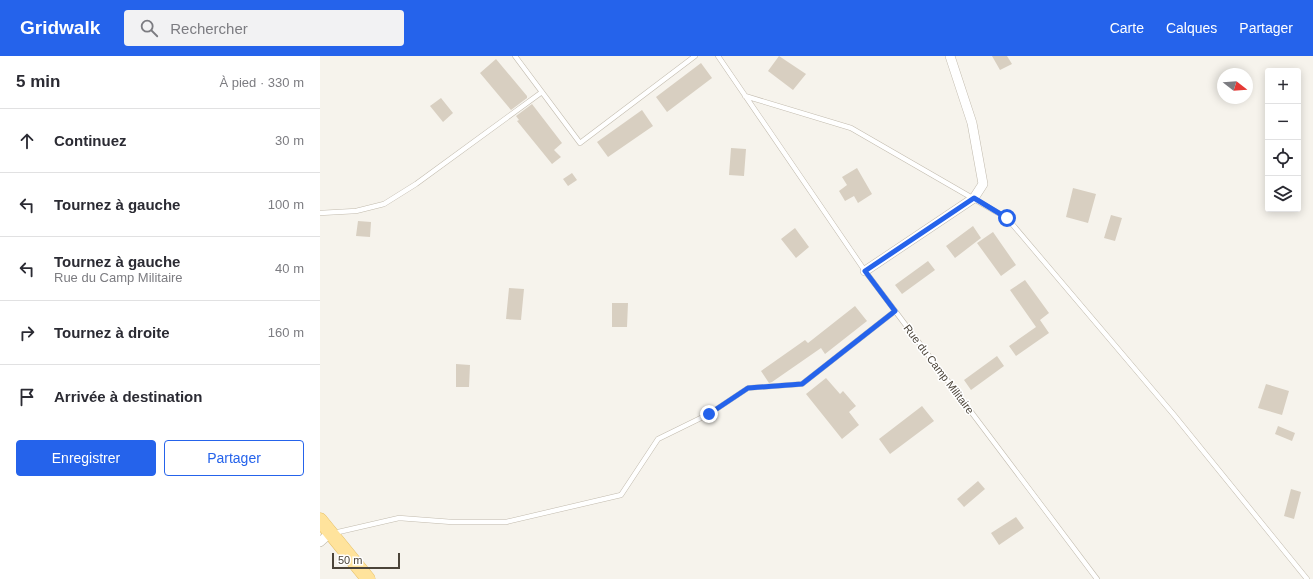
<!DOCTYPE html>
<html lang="fr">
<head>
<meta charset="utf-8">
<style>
	:root { --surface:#fff; --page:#f2f2f3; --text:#2b2b33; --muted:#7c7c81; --line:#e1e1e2; --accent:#2563eb }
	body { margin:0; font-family:Helvetica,sans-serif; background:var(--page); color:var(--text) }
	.controls { position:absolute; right:12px; top:12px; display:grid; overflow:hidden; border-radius:4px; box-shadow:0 2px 10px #0003 }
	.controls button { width:36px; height:36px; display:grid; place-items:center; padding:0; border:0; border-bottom:1px solid var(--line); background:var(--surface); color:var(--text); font:20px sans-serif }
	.compass { position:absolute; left:897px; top:12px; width:36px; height:36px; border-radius:50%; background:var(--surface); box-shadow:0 2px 10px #0003; rotate:107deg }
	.scale { position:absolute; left:12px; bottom:10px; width:68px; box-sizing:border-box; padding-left:4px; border:2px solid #4b4439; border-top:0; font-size:11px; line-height:14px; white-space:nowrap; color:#4b4439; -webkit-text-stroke:3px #fff; paint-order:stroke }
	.stop { position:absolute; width:12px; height:12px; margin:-9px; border:3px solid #2563eb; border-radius:50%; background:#fff }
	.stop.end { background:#2563eb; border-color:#fff; box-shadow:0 1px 4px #0008 }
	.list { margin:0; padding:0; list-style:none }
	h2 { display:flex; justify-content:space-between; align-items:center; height:52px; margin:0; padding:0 16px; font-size:17px }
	h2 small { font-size:13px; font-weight:400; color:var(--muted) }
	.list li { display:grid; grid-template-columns:26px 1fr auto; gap:12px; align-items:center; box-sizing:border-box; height:64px; padding:0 16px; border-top:1px solid var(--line) }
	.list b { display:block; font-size:15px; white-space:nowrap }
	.list p { margin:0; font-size:13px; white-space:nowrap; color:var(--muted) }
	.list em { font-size:13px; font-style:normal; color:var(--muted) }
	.actions { display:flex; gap:8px; padding:12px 16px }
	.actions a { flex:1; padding:9px 0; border:1px solid var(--accent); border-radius:4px; text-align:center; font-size:14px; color:var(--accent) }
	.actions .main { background:var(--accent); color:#fff }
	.icon { flex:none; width:22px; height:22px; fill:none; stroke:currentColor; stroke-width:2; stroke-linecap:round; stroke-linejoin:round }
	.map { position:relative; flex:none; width:993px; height:523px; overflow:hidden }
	header { display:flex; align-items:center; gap:24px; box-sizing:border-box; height:56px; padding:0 20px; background:var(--accent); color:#fff }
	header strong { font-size:19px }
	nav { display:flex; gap:22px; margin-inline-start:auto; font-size:14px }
	.search { width:280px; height:36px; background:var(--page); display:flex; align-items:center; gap:10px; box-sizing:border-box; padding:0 14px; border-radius:4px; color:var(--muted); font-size:15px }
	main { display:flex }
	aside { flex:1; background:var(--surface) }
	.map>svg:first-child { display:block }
	.building { fill:#d8cfc1 }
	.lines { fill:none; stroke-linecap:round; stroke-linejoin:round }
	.service-casing { stroke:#c2bbae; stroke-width:5.5 }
	.minor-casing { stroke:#c2bbae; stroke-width:10 }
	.primary-casing { stroke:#e6c16a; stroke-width:15 }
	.service { stroke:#fff; stroke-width:4.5 }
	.minor { stroke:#fff; stroke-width:9 }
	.primary { stroke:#ffe39c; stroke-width:14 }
	.route { stroke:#2563eb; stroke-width:5 }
	.labels { text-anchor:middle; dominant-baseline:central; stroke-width:3; stroke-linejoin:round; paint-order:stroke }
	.street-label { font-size:11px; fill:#4b4439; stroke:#fff }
</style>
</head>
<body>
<header>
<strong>Gridwalk</strong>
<div class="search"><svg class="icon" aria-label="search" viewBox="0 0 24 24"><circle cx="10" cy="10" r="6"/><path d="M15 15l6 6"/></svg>Rechercher</div>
<nav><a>Carte</a><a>Calques</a><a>Partager</a></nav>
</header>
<main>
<aside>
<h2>5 min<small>À pied · 330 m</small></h2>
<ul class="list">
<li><svg class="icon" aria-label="ahead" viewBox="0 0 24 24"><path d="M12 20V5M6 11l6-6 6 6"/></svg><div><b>Continuez</b></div><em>30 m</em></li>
<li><svg class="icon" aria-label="left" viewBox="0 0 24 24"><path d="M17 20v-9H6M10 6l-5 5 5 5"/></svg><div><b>Tournez à gauche</b></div><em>100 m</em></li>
<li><svg class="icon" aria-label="left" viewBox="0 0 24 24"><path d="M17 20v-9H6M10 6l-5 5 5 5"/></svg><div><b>Tournez à gauche</b><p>Rue du Camp Militaire</p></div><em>40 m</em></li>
<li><svg class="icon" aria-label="right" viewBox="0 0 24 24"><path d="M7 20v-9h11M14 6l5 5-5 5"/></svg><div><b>Tournez à droite</b></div><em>160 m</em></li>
<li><svg class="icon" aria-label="arrive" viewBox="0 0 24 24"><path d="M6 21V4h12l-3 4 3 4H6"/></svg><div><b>Arrivée à destination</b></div></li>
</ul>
<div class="actions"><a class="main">Enregistrer</a><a>Partager</a></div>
</aside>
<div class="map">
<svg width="993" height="523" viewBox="0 0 993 523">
	<rect width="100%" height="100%" fill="#f6f3ec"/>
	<path class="building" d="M 459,0 L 486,18 L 473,34 L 448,15 Z
		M 672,0 L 687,0 L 692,8 L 680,14 Z
		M 176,3 L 207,40 L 207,42 L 191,54 L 160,17 Z
		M 381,7 L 392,22 L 347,56 L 336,41 Z
		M 121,42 L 133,57 L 123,66 L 110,50 Z
		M 212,48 L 242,87 L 234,94 L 241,101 L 232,108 L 197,65 L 199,64 L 196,60 Z
		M 322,54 L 333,70 L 288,101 L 277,86 Z
		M 411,92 L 426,93 L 424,120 L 409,119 Z
		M 537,112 L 552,138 L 538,147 L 534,140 L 525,145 L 519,135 L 527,129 L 522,121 Z
		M 252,117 L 257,124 L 248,130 L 243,123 Z
		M 753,132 L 776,138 L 768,167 L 746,161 Z
		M 791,159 L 802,162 L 795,185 L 784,182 Z
		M 38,165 L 51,166 L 50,181 L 36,180 Z
		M 653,170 L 661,182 L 635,202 L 626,190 Z
		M 475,172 L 489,191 L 476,202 L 461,183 Z
		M 673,176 L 696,209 L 681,220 L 657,187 Z
		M 608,205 L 615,214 L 582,238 L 575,229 Z
		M 705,224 L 729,257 L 720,264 L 729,277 L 696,300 L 689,290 L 716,271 L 690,234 Z
		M 189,232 L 204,233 L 201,264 L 186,263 Z
		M 292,247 L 308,247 L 307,271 L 292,271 Z
		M 535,250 L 547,265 L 505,298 L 501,292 L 452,326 L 449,327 L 441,315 L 485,284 L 488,287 Z
		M 677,300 L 684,310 L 651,334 L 644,324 Z
		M 136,308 L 150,309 L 149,331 L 136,331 Z
		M 506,322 L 520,338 L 523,335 L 536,350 L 529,356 L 539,369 L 522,383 L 486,338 Z
		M 946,328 L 969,335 L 962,359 L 938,352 Z
		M 602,350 L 614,365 L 570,398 L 559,383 Z
		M 958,370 L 975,377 L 972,385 L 955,378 Z
		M 658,425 L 665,433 L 644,451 L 637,443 Z
		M 971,433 L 981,436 L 974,463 L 964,460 Z
		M 696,461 L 704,472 L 679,489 L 671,477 Z"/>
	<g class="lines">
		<defs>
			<path id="service" d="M 195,0 L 260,87 L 375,0
				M 398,0 L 545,215 L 777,523
				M 425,40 L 531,72 L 687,162 L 854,359 L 987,523
				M 0,157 L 36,155 L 64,148 L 96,128 L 222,36
				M 14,477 L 79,462 L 132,466 L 186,466 L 301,439 L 338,383 L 389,358 L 428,332 L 482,328 L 575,255"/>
			<path id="minor" d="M 545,215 L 654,142 L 663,128 L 652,67 L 630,0
				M 0,486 L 10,477"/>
			<path id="primary" d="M 0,464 L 48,523"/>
		</defs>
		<use href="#service" class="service-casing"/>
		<use href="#minor" class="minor-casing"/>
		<use href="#primary" class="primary-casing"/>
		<use href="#service" class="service"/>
		<use href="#minor" class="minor"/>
		<use href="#primary" class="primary"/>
	</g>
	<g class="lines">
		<path class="route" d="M 389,358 L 428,332 L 482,328 L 575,255 L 545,215 L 654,142 L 687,162"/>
	</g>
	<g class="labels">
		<g class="street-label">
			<text transform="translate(619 313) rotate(53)">Rue du Camp Militaire</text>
		</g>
	</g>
</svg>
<div class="controls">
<button>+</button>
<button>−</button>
<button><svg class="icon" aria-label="locate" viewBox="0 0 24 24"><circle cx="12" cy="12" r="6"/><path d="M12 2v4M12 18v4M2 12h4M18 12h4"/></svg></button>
<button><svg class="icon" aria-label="layers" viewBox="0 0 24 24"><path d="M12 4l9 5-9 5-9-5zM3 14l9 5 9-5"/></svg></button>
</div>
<svg class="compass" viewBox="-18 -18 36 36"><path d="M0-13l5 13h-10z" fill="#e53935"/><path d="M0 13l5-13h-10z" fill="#7c7c81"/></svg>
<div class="scale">50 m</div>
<div class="stop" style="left:687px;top:162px"></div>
<div class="stop end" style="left:389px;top:358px"></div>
</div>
</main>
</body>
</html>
